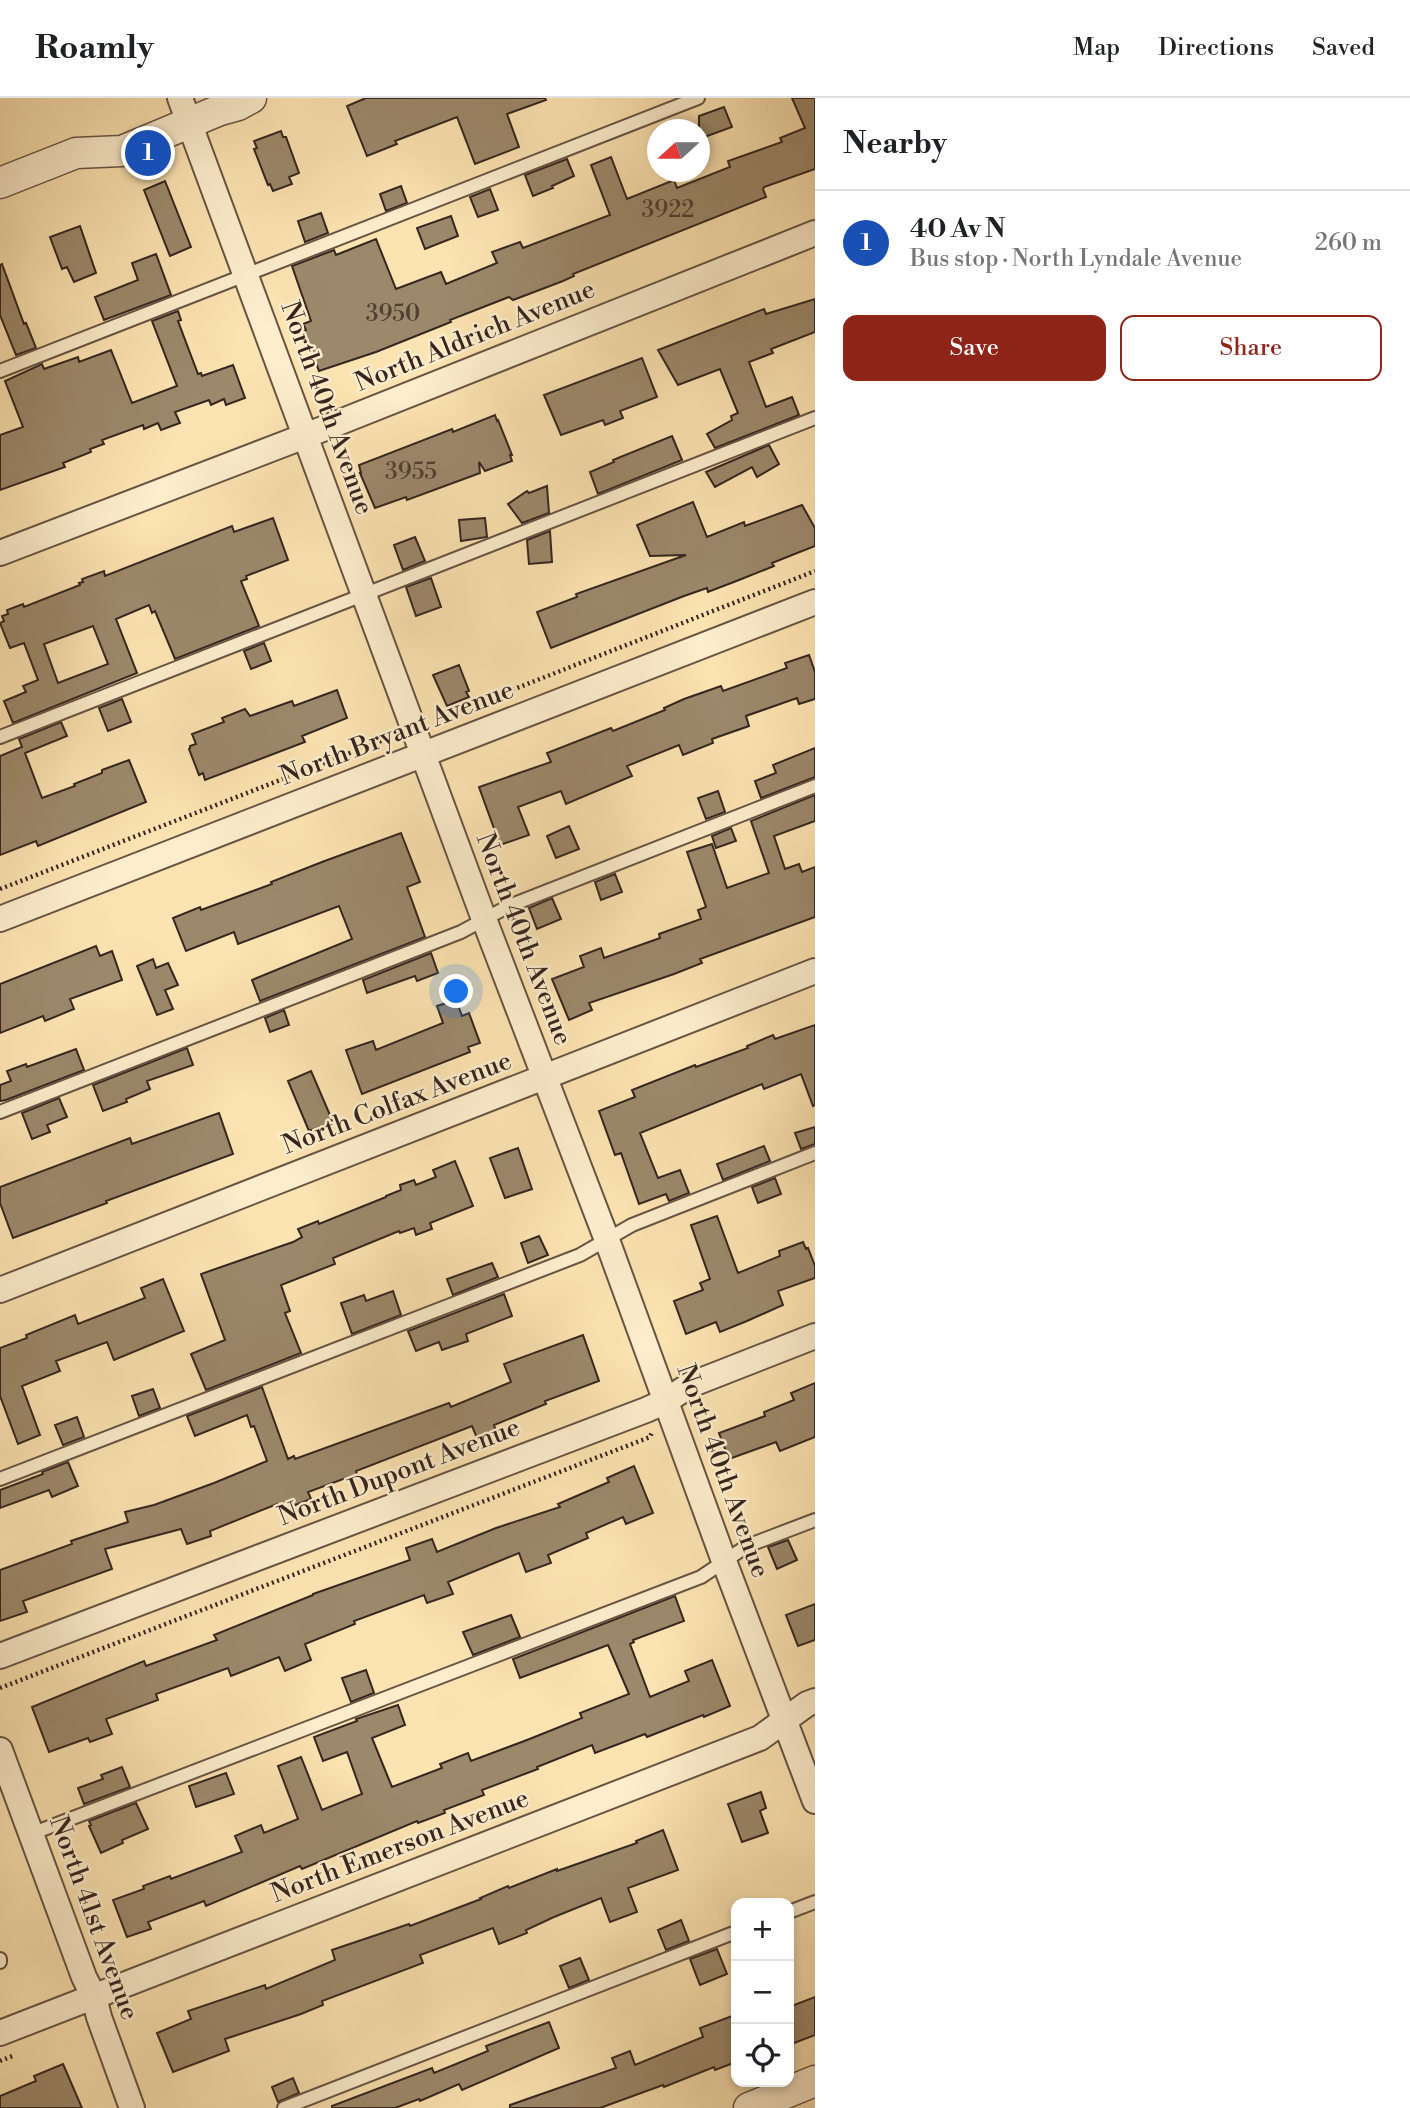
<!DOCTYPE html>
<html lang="en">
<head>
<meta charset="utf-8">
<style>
	:root { --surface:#fff; --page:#f2f2f2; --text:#202124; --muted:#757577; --line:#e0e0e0; --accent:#8f2418 }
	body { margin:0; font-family:"Libre Bodoni",serif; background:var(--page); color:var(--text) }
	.controls { position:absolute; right:21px; bottom:21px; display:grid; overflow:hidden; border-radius:14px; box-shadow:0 4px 10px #0003 }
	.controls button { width:63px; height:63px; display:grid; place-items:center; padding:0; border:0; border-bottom:2px solid var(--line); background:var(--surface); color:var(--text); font:35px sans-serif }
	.compass { position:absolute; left:647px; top:21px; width:63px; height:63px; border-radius:50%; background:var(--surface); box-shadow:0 4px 10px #0003; rotate:249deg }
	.you { position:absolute; left:457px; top:894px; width:24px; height:24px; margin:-18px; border:5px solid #fff; border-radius:50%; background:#1a73e8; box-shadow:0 0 0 10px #1a73e833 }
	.badge { display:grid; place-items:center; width:46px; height:46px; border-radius:50%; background:var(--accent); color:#fff; font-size:23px; font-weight:700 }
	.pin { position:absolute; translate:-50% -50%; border:4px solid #fff; box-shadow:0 2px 7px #0006 }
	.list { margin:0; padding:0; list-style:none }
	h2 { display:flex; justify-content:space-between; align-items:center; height:91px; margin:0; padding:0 28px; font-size:30px }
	h2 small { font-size:23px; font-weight:400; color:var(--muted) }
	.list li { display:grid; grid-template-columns:46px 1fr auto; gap:21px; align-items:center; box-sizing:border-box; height:105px; padding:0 28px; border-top:2px solid var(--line) }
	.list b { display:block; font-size:26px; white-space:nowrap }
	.list p { margin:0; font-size:23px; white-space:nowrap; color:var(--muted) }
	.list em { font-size:23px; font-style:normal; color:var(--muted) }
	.actions { display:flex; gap:14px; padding:21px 28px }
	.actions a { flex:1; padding:16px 0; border:2px solid var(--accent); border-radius:14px; text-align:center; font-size:24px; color:var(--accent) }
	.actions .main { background:var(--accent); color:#fff }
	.icon { flex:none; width:38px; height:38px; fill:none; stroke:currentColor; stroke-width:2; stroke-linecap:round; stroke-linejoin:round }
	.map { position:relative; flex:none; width:815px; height:2010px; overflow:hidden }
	header { display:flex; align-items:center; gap:42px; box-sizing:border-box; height:98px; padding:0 35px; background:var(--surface); border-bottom:2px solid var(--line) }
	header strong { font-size:33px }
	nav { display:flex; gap:38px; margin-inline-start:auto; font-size:24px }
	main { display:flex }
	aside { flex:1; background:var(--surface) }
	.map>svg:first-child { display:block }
	.building { fill:#9c886b; stroke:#35251e; stroke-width:2; fill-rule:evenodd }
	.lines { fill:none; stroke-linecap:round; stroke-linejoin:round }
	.service-casing { stroke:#675443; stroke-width:16 }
	.minor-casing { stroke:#675443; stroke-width:28 }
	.tertiary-casing { stroke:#675443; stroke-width:33 }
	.path { stroke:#35251e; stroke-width:4.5; stroke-dasharray:2 3.5; stroke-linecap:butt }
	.service { stroke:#fdedcd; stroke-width:12 }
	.minor { stroke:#fdedcd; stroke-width:24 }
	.tertiary { stroke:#fdedcd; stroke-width:30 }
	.labels { text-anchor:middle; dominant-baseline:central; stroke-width:5; stroke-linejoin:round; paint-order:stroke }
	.number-label { font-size:23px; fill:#4f3e31 }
	.street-label { font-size:26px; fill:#35251e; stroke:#fdedcd }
</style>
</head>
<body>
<header>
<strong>Roamly</strong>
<nav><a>Map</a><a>Directions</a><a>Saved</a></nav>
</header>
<main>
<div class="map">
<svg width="815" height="2010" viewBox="0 0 815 2010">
	<rect width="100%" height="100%" fill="#fce3b2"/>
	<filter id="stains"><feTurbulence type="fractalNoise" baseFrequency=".00286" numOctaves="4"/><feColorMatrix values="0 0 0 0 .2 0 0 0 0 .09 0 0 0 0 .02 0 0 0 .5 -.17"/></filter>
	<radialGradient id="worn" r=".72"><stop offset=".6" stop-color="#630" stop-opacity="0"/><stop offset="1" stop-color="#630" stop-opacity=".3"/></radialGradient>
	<path class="building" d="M 366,0 L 545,0 L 546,2 L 507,16 L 519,49 L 475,66 L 457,19 L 395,43 L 397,46 L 367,58 L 347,8 Z
		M 792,0 L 815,0 L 815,71 L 764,89 L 763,91 L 766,99 L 573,176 L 574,178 L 563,183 L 513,202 L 509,199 L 450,222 L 451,224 L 376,254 L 319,273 L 304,233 L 306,232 L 303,226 L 311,223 L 292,168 L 334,152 L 336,157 L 376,141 L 396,191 L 441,174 L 446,186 L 497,165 L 492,154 L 520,144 L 523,150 L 610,117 L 591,67 L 611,59 L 627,101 L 674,82 L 677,90 L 730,69 L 728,63 L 782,44 L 780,40 L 805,30 Z
		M 724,9 L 732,29 L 699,41 L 699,18 Z
		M 281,33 L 283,39 L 286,39 L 299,75 L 289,79 L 292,86 L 273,93 L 270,86 L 268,87 L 254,51 L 257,50 L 254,43 Z
		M 567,61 L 574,78 L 552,88 L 553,90 L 533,98 L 525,77 Z
		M 165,83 L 191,149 L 170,158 L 144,92 Z
		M 401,88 L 407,105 L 386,113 L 380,96 Z
		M 490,91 L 498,112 L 478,119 L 470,99 Z
		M 321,115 L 328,135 L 305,144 L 298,123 Z
		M 451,118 L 458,138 L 425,151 L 417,130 Z
		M 80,128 L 96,175 L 74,184 L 67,169 L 62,171 L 50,139 Z
		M 156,156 L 171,197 L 104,222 L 95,199 L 138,182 L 132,165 Z
		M 2,166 L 24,226 L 26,225 L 36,250 L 16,257 L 0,217 L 0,167 Z
		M 815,201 L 815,234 L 771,251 L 773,255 L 749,264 L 766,309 L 792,299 L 799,317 L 715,350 L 707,336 L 732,322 L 731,318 L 738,315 L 720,271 L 678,287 L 658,252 L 764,211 L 766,216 Z
		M 178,213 L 181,222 L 178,223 L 198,276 L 201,275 L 202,278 L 233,267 L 245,300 L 226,307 L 224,301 L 211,307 L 209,302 L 175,314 L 180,325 L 161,332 L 158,325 L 144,331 L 143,327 L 102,342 L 104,346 L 90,351 L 91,354 L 63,365 L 65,369 L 0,392 L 0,337 L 23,329 L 5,283 L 42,266 L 44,271 L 78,259 L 79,264 L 111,252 L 132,305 L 177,288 L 152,223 Z
		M 642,260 L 657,299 L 620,313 L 623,320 L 605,327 L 603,322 L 561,337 L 544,297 Z
		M 495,317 L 497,323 L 498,322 L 512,357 L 510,357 L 512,363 L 485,373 L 479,364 L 480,375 L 407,402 L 406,399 L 375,410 L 360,375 L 361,375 L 359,367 L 452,331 L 453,334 Z
		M 672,338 L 682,362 L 598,396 L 590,374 L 614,364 L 613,362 Z
		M 769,347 L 779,366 L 757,379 L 752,369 L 715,389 L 706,374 Z
		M 547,388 L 549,415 L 522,425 L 508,406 L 527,393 L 529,395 Z
		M 693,404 L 707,439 L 744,424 L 745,428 L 802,407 L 815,430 L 815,448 L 772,465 L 774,468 L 739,482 L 708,494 L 707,490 L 684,498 L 551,550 L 537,514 L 577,499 L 576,496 L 686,457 L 650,458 L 637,427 Z
		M 273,420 L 288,462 L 246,478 L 247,481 L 241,483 L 259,528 L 175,561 L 155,513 L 152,515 L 149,507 L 116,521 L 137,575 L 13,625 L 4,603 L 26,594 L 23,588 L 38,582 L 24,545 L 10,550 L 0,525 L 4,523 L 2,518 L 8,516 L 7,512 L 23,506 L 24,509 L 80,487 L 79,485 L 83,484 L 82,481 L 104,473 L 105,478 L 232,428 L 234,434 ZM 93,528 L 108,566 L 58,585 L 44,546 Z
		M 485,420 L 487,439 L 461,443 L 459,422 Z
		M 550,433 L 552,464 L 529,466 L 527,442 Z
		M 415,439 L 425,463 L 403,472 L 394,447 Z
		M 431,480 L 441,509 L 416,518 L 406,489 Z
		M 264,545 L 271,563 L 251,571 L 244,553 Z
		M 809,557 L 815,574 L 815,601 L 799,606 L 797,600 L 746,618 L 749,628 L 712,641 L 713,645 L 683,657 L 679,647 L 627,668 L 632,678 L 566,706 L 561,693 L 518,709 L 529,737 L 500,747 L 479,689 L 551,664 L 547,655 L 611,630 L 613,633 L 665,612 L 664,610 L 684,601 L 721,588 L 723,593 L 787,570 L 785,565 Z
		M 459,567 L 469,593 L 466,594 L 469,599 L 447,608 L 433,577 Z
		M 337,592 L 347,620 L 302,638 L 305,644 L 205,682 L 203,675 L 199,677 L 189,651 L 190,650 L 190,648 L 196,646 L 192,636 L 224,624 L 222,620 L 245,611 L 250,618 L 292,603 L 294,608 Z
		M 122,601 L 131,624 L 108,633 L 99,610 Z
		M 61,624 L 67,638 L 25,655 L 42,700 L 75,688 L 74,686 L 102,675 L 102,672 L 129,662 L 146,704 L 38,748 L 36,743 L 0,757 L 0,658 L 22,649 L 19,641 Z
		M 815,650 L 815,679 L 761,700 L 755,683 L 776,675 L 773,667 Z
		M 718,693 L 725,714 L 706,721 L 698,700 Z
		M 815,697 L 815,723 L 774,738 L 785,771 L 799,766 L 802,774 L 815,769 L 815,819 L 700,861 L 702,865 L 674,876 L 589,905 L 592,912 L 569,922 L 552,881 L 584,869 L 580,858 L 601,850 L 604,860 L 660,840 L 659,836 L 701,821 L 698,812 L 706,809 L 687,754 L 712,746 L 727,790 L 769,775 L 751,723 Z
		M 569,728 L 579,751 L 556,760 L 547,738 Z
		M 731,730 L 736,743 L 716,750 L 712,738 Z
		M 401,735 L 420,784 L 407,789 L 425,839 L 260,903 L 252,882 L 352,841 L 339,808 L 238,846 L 234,834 L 186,853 L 173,820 L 200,809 L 201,812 L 272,786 L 271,784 L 322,764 Z
		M 615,776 L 622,794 L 601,802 L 595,784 Z
		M 552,800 L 561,821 L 537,831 L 529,810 Z
		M 96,848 L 100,858 L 112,853 L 122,882 L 70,901 L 74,911 L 45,923 L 43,918 L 0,935 L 0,886 Z
		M 431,855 L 438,875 L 417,883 L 415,878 L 367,895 L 363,882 Z
		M 153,861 L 156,870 L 168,865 L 178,887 L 165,892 L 173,911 L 157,917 L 137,868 Z
		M 456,902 L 462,918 L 469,915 L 480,945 L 468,949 L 470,954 L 362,996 L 346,952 L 373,943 L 376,952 L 443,925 L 437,908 Z
		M 284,912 L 289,927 L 270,934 L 265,920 Z
		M 815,927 L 815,1007 L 813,1008 L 801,976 L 764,991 L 762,986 L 640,1035 L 658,1080 L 680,1072 L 689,1095 L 669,1103 L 666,1096 L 639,1106 L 621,1055 L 615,1057 L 599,1013 L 635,999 L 632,992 L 695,967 L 696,969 L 748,950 L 747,948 L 773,937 L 775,941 Z
		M 187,950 L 193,967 L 147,983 L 150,991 L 126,1001 L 127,1004 L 103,1013 L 93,987 Z
		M 76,951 L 84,972 L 6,1002 L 0,1003 L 0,987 L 11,983 L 7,973 L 26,966 L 27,969 Z
		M 311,973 L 333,1024 L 309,1033 L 288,983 Z
		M 59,1000 L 67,1019 L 47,1027 L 50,1034 L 32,1041 L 22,1015 Z
		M 219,1015 L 233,1056 L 106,1103 L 107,1105 L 13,1140 L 0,1105 L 0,1089 L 130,1040 L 132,1046 Z
		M 815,1029 L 815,1046 L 801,1051 L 795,1035 Z
		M 764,1048 L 770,1063 L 723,1082 L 717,1066 Z
		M 518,1050 L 532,1091 L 505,1100 L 490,1060 Z
		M 455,1063 L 473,1108 L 430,1125 L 432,1131 L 416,1137 L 414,1130 L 400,1135 L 399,1133 L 333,1160 L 335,1166 L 281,1187 L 290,1213 L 285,1215 L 301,1255 L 206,1292 L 191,1256 L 225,1242 L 201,1176 L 293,1144 L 302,1139 L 298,1131 L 318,1123 L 319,1126 L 386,1099 L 386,1098 L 401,1092 L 400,1087 L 414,1082 L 416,1087 L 436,1079 L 433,1072 Z
		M 775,1080 L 781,1096 L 758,1105 L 752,1089 Z
		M 717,1118 L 738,1175 L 780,1158 L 779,1153 L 803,1144 L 806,1151 L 808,1150 L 815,1168 L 815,1180 L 778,1193 L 783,1207 L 747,1223 L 720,1234 L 716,1224 L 686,1236 L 674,1203 L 703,1192 L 700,1185 L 710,1181 L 691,1127 Z
		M 539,1138 L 548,1157 L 528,1165 L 521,1145 Z
		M 492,1165 L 498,1179 L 453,1197 L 447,1181 Z
		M 163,1181 L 184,1233 L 114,1262 L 107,1244 L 56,1263 L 60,1273 L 22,1288 L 40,1337 L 18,1346 L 0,1298 L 0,1250 L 27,1240 L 26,1237 L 75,1217 L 78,1226 L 145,1200 L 141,1190 Z
		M 393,1193 L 401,1217 L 352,1236 L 341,1205 L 364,1197 L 366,1203 Z
		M 504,1196 L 512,1218 L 466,1236 L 468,1243 L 442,1252 L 439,1244 L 416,1253 L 408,1233 Z
		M 583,1237 L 599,1283 L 545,1303 L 546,1306 L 494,1327 L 496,1333 L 477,1340 L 472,1328 L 356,1373 L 357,1376 L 308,1394 L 311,1401 L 280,1413 L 277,1406 L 210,1433 L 211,1438 L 187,1446 L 181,1431 L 105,1451 L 112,1471 L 23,1503 L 27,1514 L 0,1523 L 0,1472 L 72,1446 L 71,1443 L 128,1424 L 125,1414 L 154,1407 L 214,1385 L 267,1363 L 254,1328 L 251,1329 L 247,1317 L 195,1338 L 187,1318 L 262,1289 L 288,1361 L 294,1358 L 295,1361 L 449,1305 L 451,1309 L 511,1284 L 504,1266 Z
		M 815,1285 L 815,1339 L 780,1353 L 776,1344 L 729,1361 L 719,1335 L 765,1318 L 764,1314 L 794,1302 L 791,1295 Z
		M 153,1291 L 160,1310 L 139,1318 L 132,1298 Z
		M 77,1319 L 84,1339 L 63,1347 L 55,1327 Z
		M 68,1364 L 78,1388 L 52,1399 L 49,1392 L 0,1410 L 0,1392 L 43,1376 L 42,1374 Z
		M 634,1368 L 653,1415 L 626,1426 L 623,1419 L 586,1435 L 588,1440 L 548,1457 L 551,1465 L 526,1474 L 519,1455 L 448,1484 L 453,1496 L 427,1505 L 424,1497 L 354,1523 L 355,1526 L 305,1546 L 311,1562 L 285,1573 L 279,1559 L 231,1578 L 228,1570 L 156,1596 L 158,1602 L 106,1621 L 112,1636 L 90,1644 L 88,1640 L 49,1654 L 32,1609 L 144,1563 L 146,1568 L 217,1542 L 214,1537 L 313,1497 L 313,1496 L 410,1462 L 406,1450 L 432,1441 L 437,1454 L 496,1430 L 560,1409 L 558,1406 L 609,1384 L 607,1380 Z
		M 788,1442 L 797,1462 L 777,1471 L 768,1449 Z
		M 675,1498 L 684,1523 L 633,1542 L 634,1544 L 630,1546 L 650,1599 L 689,1583 L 685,1573 L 712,1562 L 730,1608 L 704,1619 L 703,1617 L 647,1639 L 645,1636 L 595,1655 L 592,1647 L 537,1669 L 538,1671 L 482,1692 L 484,1697 L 444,1712 L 445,1715 L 418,1725 L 417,1723 L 302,1771 L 300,1768 L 206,1808 L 204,1803 L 148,1824 L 151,1831 L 127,1839 L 113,1802 L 144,1791 L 143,1788 L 170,1778 L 171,1781 L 242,1754 L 235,1738 L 261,1727 L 264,1735 L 298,1721 L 278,1668 L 301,1659 L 322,1712 L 362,1696 L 347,1654 L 323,1663 L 314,1639 L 357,1623 L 356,1621 L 398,1607 L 405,1627 L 372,1640 L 392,1689 L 442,1670 L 440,1666 L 468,1655 L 471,1663 L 527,1642 L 582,1620 L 580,1615 L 629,1596 L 608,1547 L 520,1580 L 513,1561 Z
		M 815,1506 L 815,1542 L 798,1548 L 786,1517 Z
		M 511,1517 L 520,1539 L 473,1557 L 463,1534 Z
		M 366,1572 L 374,1595 L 351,1604 L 342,1580 Z
		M 122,1669 L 130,1689 L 84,1706 L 78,1690 L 103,1681 L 101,1677 Z
		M 226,1675 L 234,1696 L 196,1709 L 189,1688 Z
		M 761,1694 L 766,1710 L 760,1713 L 768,1735 L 742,1744 L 728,1706 Z
		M 136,1705 L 148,1731 L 122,1742 L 123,1745 L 101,1755 L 89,1728 L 91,1727 L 89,1723 Z
		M 663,1732 L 678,1772 L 628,1790 L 637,1814 L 610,1824 L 601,1800 L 554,1819 L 526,1832 L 527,1835 L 499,1846 L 493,1830 L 420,1857 L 423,1865 L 322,1903 L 323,1907 L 301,1916 L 225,1941 L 229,1953 L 173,1974 L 157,1935 L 191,1921 L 188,1913 L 265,1887 L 266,1891 L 335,1862 L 332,1852 L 409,1826 L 410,1828 L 481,1801 L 480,1800 L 508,1788 L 509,1790 L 557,1771 L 557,1773 L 637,1745 L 636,1743 Z
		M 681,1822 L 689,1843 L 666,1852 L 658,1832 Z
		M 717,1851 L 727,1876 L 700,1887 L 690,1861 Z
		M 580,1860 L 589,1882 L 569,1890 L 560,1868 Z
		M 815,1899 L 815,1937 L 789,1947 L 789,1909 Z
		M 732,1918 L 736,1931 L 736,1964 L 715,1972 L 714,1969 L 664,1989 L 663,1987 L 600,2010 L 510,2010 L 510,2007 L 616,1970 L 612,1960 L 630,1953 L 635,1967 L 703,1939 L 700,1930 Z
		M 549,1924 L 559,1950 L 462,1992 L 459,1986 L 420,2003 L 419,2001 L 395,2010 L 332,2010 L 332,2008 L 432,1970 L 434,1975 L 488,1953 L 486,1948 Z
		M 63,1966 L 82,2010 L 0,2010 L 0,1998 L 36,1983 L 34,1978 Z
		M 293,1980 L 299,1995 L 278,2004 L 272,1989 Z"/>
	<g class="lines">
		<defs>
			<path id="service" d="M 0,273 L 698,0
				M 0,639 L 815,320
				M 0,1014 L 461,834 L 509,808 L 815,688
				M 0,1381 L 580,1157 L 632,1127 L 815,1055
				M 31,1736 L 701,1479 L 747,1448 L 815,1422
				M 789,1814 L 815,1804
				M 0,1861 L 0,1864
				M 284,2010 L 736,1834"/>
			<path id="minor" d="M 180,0 L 484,821 L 607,1142 L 724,1463 L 815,1703
				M 0,455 L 305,338 L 815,135
				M 0,821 L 815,504
				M 0,1192 L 815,873
				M 0,1558 L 646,1312 L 666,1303 L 690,1287 L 815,1238
				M 0,1652 L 84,1879 L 94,1899 L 99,1919 L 132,2010
				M 0,1935 L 760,1640 L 807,1606 L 815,1603"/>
			<path id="tertiary" d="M 0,85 L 76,55 L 122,53 L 220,12 L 238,7 L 251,0
				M 749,2010 L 815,1983"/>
		</defs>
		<use href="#service" class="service-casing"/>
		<use href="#minor" class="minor-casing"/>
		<use href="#tertiary" class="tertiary-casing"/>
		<path class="path" d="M 439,626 L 443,619 L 815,473
			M 0,791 L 391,639 L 394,640
			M 0,1590 L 650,1339 L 652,1334
			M 0,1963 L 15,1957"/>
		<use href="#service" class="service"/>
		<use href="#minor" class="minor"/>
		<use href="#tertiary" class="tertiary"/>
	</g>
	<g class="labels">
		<g class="number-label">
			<text x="668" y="112">3922</text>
			<text x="393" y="216">3950</text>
			<text x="411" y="374">3955</text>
		</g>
		<g class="street-label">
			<text transform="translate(475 238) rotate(-22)">North Aldrich Avenue</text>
			<text transform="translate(327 310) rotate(70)">North 40th Avenue</text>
			<text transform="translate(397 635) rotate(-21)">North Bryant Avenue</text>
			<text transform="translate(524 841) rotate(69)">North 40th Avenue</text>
			<text transform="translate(397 1005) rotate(-21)">North Colfax Avenue</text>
			<text transform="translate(723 1373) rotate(70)">North 40th Avenue</text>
			<text transform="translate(399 1374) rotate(-21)">North Dupont Avenue</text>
			<text transform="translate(400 1748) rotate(-21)">North Emerson Avenue</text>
			<text transform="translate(94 1820) rotate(70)">North 41st Avenue</text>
		</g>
	</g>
	<rect width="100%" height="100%" filter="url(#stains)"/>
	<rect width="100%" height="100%" fill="url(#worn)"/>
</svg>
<div class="controls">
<button>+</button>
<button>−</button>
<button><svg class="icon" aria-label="locate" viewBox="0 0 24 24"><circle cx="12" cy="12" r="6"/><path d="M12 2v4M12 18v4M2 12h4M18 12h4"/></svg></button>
</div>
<svg class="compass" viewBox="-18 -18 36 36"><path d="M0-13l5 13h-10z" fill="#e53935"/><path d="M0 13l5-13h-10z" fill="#757577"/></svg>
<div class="you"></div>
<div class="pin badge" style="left:148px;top:55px;background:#1a4fb4">1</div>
</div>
<aside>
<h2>Nearby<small></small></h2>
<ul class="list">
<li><span class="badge" style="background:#1a4fb4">1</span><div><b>40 Av N</b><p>Bus stop · North Lyndale Avenue</p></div><em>260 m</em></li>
</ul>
<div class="actions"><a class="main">Save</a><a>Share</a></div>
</aside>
</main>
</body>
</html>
